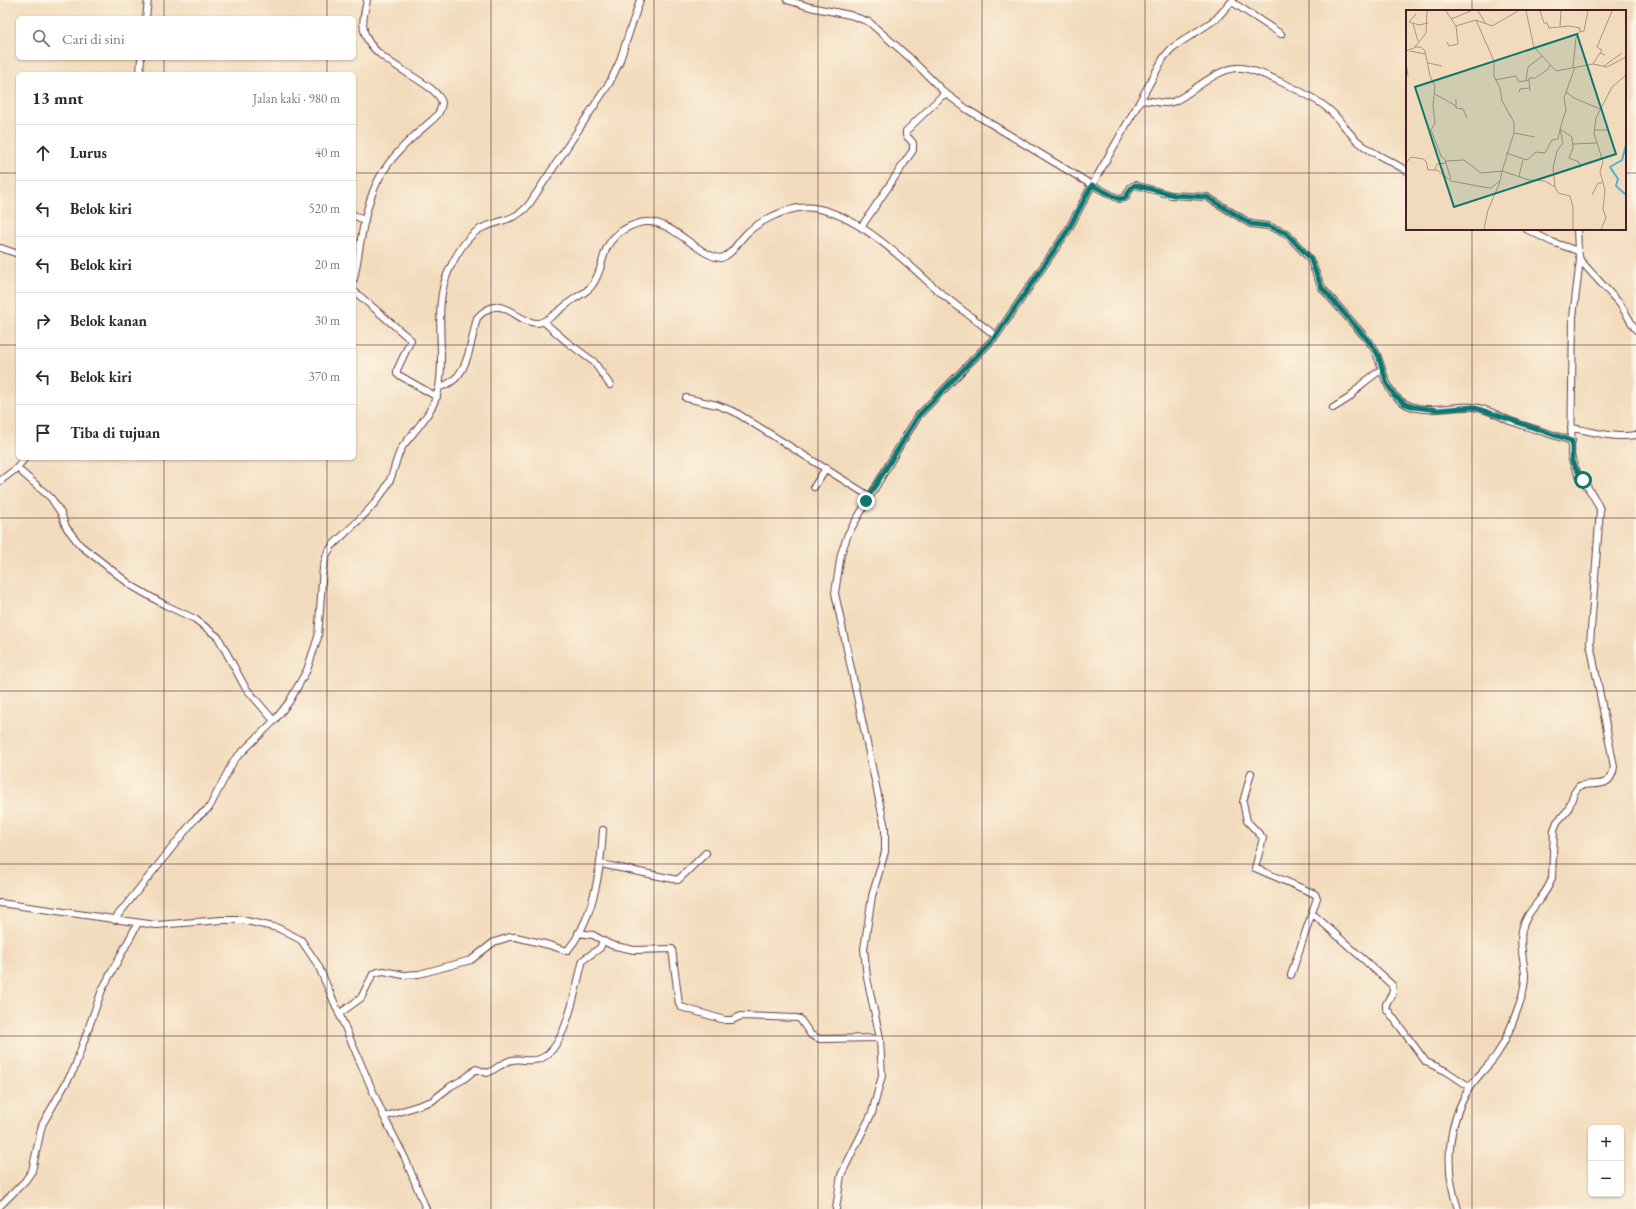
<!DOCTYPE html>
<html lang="id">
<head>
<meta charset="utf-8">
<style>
	:root { --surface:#fff; --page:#f2f2f3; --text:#2b2b33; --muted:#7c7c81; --line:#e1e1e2 }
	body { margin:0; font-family:"EB Garamond",serif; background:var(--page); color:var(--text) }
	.controls { position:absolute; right:12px; bottom:12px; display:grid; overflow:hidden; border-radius:6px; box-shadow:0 1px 3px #0004 }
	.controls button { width:36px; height:36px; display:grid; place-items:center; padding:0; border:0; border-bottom:1px solid var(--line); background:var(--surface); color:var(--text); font:20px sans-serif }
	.stop { position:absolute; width:12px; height:12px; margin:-9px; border:3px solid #0f766e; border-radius:50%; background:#fff }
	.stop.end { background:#0f766e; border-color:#fff; box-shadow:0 1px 4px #0008 }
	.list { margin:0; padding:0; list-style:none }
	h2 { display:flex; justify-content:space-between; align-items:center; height:52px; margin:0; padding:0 16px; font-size:17px }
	h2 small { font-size:13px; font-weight:400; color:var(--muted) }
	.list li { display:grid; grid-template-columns:26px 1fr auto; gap:12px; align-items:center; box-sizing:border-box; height:56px; padding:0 16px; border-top:1px solid var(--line) }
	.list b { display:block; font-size:15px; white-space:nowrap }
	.list em { font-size:13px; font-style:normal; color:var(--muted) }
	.icon { flex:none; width:22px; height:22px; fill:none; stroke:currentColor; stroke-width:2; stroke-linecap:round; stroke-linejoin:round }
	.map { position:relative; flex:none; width:1636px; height:1209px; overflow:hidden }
	.search { position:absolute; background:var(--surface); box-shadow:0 1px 3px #0004; left:16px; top:16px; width:340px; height:44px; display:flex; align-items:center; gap:10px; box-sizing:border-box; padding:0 14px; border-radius:6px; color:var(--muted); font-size:15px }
	.panel { position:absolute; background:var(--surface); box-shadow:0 1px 3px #0004; left:16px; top:72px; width:340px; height:388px; border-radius:6px }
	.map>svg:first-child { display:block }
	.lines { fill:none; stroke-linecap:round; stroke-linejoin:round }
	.street-casing { stroke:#633b41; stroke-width:8 }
	.street { stroke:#fff; stroke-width:6 }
	.route { stroke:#0f766e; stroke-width:5 }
	.grid { fill:none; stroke:#4a1f2b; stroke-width:1; stroke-opacity:0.55 }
	.inset-river { fill:none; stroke:#51b2d0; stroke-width:2 }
	.inset-road { fill:none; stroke:#af9082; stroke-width:1 }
	.view { fill:#0f766e; fill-opacity:0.15; stroke:#0f766e; stroke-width:2 }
	.inset-edge { fill:none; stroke:#4a1f2b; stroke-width:2 }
</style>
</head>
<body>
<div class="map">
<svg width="1636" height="1209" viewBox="0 0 1636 1209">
	<rect width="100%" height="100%" fill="#fcf5e5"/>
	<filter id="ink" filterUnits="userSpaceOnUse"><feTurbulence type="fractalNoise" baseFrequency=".025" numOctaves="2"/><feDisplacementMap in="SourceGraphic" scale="8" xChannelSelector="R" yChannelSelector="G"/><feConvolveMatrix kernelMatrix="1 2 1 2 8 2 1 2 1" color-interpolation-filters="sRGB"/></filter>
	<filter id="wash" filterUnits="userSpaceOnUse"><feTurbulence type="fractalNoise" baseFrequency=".012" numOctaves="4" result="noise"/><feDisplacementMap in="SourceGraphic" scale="16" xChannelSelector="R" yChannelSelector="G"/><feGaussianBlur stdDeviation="0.9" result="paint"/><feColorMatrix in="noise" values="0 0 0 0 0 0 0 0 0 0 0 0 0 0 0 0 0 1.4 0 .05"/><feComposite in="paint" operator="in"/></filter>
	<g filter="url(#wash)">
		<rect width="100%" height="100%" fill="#f2dbbc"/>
	</g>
	<g filter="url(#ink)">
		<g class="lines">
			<defs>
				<path id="street" d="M 787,0 L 810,7 L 850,15 L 869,22 L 910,58 L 945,93 L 968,110 L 1092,185 L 1140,101 C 1153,98 1162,107 1175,101 C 1195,91 1213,71 1236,68 C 1252,65 1314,97 1327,108 C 1340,118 1347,133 1360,143 C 1374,155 1392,161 1407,171
					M 1232,2 L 1281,34
					M 146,18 L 148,0
					M 140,74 L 141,58
					M 1140,101 L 1164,57 L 1172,48 L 1216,19 L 1233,0
					M 354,215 L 365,221
					M 862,226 L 913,150 L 913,143 L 906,135 L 906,131 L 945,93
					M 1577,229 L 1578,251
					M 1,248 L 18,254
					M 1580,260 L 1620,304 L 1636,330
					M 354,279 C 361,245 363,206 381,175 C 391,158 407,142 422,129 C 431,120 440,117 442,103 C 438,82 374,64 365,34 C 361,23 365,11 367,0
					M 354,291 L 411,340 L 397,370 L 397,374 L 437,397
					M 544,322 L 567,342 L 594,362 L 610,385
					M 439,387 C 469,381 470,343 477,318 C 502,290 515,323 537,323 C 547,323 565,305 574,299 C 580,295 589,291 593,284 C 607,263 598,247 623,230 C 630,226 638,222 646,222 C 673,220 699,257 721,258 C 732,255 737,243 745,235 C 757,222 781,211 798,208 C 845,201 904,260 936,289 C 955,305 976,320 996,336
					M 686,398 L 717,405 L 735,412 L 869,496
					M 1333,408 L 1349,398 L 1362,384 L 1382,369
					M 1571,428 C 1593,431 1614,439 1636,435
					M 17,468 L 51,498 L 61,513 L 66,527 L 80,545 L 132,586 L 165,605 L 195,619 L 218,637 L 245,687 L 274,721
					M 0,481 L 17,468 L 25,458
					M 814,487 L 826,468
					M 1251,773 L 1243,802 L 1247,821 L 1263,838 L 1255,868 L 1315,894 L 1317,898 L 1291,975
					M 601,864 L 678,880 L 706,853
					M 0,903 L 156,925 L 222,920 L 242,920 L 278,928 L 301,940 L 318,965 L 384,1117 L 405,1158 L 426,1209
					M 1312,913 L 1392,985 L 1393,992 L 1386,1004 L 1386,1008 L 1426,1062 L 1446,1071 L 1470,1087
					M 114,920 L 195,819 L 209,808 L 234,760 L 274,721 L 289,702 L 307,670 L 318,637 L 323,568 L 327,554 L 332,546 C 352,526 378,505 390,480 C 395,469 396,456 403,446 C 417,428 435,410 439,387 C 446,349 432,306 449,270 C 456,255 467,235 482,228 C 500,220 518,220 530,203 L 610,82 L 619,63 L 640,0
					M 578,933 L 593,935 L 611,945 L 634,950 L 672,949 L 679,1004 L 681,1007 L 725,1020 L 732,1020 L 741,1016 L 797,1018 L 800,1019 L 811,1035 L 820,1039 L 880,1038
					M 339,1014 L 361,998 L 373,974 L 378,972 L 384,971 L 403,975 L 419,974 L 471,960 L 494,942 L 510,937 L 516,937 L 549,945 L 567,951 C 594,920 601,869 603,830
					M 384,1117 L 432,1101 L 451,1086 L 464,1079 L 476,1069 L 487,1073 C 495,1070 503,1062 512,1060 C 522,1058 532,1063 542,1058 C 567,1046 576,985 583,960 L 600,948 L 603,941
					M 0,1206 L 25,1181 L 32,1171 L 42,1125 L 74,1069 L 102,990 L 138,923
					M 836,1209 L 841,1175 L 872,1113 L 882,1076 L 880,1038 L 867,978 L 864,949 L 872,896 L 885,852 L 885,828 L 835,593 L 841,554 L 848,534 L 902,442 L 919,415 L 996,336 L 1068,230 L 1092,185 L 1119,199 L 1125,198 L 1131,187 L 1135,185 L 1171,195 L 1207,197 L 1251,224 L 1268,226 L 1286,233 L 1310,259 L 1322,288 L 1372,345 C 1382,360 1382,381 1394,395 C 1416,419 1446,405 1473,407 C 1486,408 1499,416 1510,421 C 1530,428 1551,434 1572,441
					M 1458,1209 C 1444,1169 1447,1123 1470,1087 C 1478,1075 1489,1066 1497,1054 C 1503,1045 1508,1034 1512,1024 C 1518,1008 1525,992 1525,975 C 1524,960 1519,945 1522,930 C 1526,910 1546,898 1552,878 L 1554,830 L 1557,822 L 1568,810 L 1574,793 L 1579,786 C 1595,781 1610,791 1614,767 L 1590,643 L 1600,510 C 1594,490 1574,476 1571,455 L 1573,317 L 1580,260 L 1578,251 L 1552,242 L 1526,229"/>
			</defs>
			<use href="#street" class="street-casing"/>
			<use href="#street" class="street"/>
		</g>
	</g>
	<g class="lines" filter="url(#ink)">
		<path class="route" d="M 866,501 L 919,415 L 996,336 L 1068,230 L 1092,185 L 1119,199 L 1125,198 L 1131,188 L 1135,185 L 1174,195 L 1207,197 L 1251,224 L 1268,226 L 1286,233 L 1310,258 L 1322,288 L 1372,345 L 1378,355 L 1387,384 L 1394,395 L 1405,404 L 1414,407 L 1438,410 L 1473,407 L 1572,441 L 1572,462 L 1583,480"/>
	</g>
	<path class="grid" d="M 164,0 L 164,18M 327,0 L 327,18M 491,0 L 491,1209M 654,0 L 654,1209M 818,0 L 818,1209M 982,0 L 982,1209M 1145,0 L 1145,1209M 1309,0 L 1309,1209M 1472,0 L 1472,11M 164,58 L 164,74M 327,58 L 327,74M 0,173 L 18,173M 354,173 L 1407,173M 1625,173 L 1636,173M 1472,229 L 1472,1209M 0,345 L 18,345M 354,345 L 1636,345M 164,458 L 164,1209M 327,458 L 327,1209M 0,518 L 1636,518M 0,691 L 1636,691M 0,864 L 1636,864M 0,1036 L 1636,1036"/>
	<g transform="translate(1406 10)">
		<rect width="220" height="220" fill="#f2dbbc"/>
		<path class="inset-river" d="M 220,135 L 216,150 L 204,157 L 212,169 L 210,176 L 220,185"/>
		<path class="inset-road" d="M 40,1 L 50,16 L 70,10 L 86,16 L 112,1M 72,1 L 80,14M 120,1 L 128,37 L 150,61 L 187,54 L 201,57 L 220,47M 134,1 L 138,13 L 141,13 L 143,18 L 163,16 L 174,18 L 174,21M 10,4 L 3,12 L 13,15 L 22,13M 45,9 L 65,1M 7,14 L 12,31M 154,16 L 155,1M 41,32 L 43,36 L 52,34 L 50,16M 8,37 L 15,37 L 19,41 L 24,66 L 29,76 L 27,95 L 29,113 L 25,120 L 35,146 L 39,150 L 45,169M 0,41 L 8,38 L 20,23 L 21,1M 4,41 L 19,44M 194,43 L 196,40 L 191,37 L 206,1M 0,52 L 2,66M 22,53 L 36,56M 187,54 L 194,43 L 199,45M 198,56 L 216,43M 167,57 L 170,28 L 173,22 L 178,21 L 182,1M 89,70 L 110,66 L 113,72 L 123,70M 120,70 L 122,57 L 136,46M 124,81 L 123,68 L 129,68 L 141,60 L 144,55M 113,82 L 114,79 L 123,78M 160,82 L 168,88 L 194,99M 29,84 L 50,96M 50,89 L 50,98 L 57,99 L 61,108M 154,119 L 166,127 L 167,138 L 163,148 L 173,152 L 174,158M 188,120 L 202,120M 108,123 L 129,127M 167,134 L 191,133M 100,143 L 121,150 L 130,142 L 139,143 L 146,130 L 152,129 L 154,120M 40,151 L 58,150 L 75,163 L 96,161 L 108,123 L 108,112 L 96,91 L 94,78 L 88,66 L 88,51 L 70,10M 0,153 L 5,147 L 17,149 L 20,151 L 22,160 L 31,160 L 45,171 L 77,177 L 85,178 L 94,171 L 96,161 L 123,170 L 139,171 L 149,177 L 147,158 L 151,141 L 157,133 L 154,119 L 160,100 L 158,88 L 169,57M 29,160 L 31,154 L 40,153M 113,166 L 117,150M 149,177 L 152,183 L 164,186 L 167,197 L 167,219M 186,185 L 192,173 L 196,173M 78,219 L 82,200 L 94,172M 195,219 L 200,208 L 197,199 L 199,180 L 194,162 L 197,152 L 188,123 L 190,108 L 206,77 L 220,65"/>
		<path class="view" d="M 171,24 L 210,144 L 48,197 L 9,77 Z"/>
		<rect width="220" height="220" class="inset-edge"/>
	</g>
</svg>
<div class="controls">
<button>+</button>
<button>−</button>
</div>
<div class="stop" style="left:1583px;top:480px"></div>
<div class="stop end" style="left:866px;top:501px"></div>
<div class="search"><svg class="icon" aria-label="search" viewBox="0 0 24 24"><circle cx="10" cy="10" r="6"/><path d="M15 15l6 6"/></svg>Cari di sini</div>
<section class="panel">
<h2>13 mnt<small>Jalan kaki · 980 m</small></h2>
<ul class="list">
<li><svg class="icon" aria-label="ahead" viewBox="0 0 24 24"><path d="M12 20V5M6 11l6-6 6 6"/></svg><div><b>Lurus</b></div><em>40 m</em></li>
<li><svg class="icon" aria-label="left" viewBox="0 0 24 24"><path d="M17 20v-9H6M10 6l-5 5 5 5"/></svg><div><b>Belok kiri</b></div><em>520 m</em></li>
<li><svg class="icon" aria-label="left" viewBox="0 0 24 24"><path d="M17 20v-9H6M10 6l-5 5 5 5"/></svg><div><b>Belok kiri</b></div><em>20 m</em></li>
<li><svg class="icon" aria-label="right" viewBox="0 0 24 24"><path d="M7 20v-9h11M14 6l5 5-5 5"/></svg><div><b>Belok kanan</b></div><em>30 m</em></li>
<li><svg class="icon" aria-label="left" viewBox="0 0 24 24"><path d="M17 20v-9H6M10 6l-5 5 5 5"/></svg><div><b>Belok kiri</b></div><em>370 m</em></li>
<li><svg class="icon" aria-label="arrive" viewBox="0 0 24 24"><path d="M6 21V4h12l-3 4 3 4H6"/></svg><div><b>Tiba di tujuan</b></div></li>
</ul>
</section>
</div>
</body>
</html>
